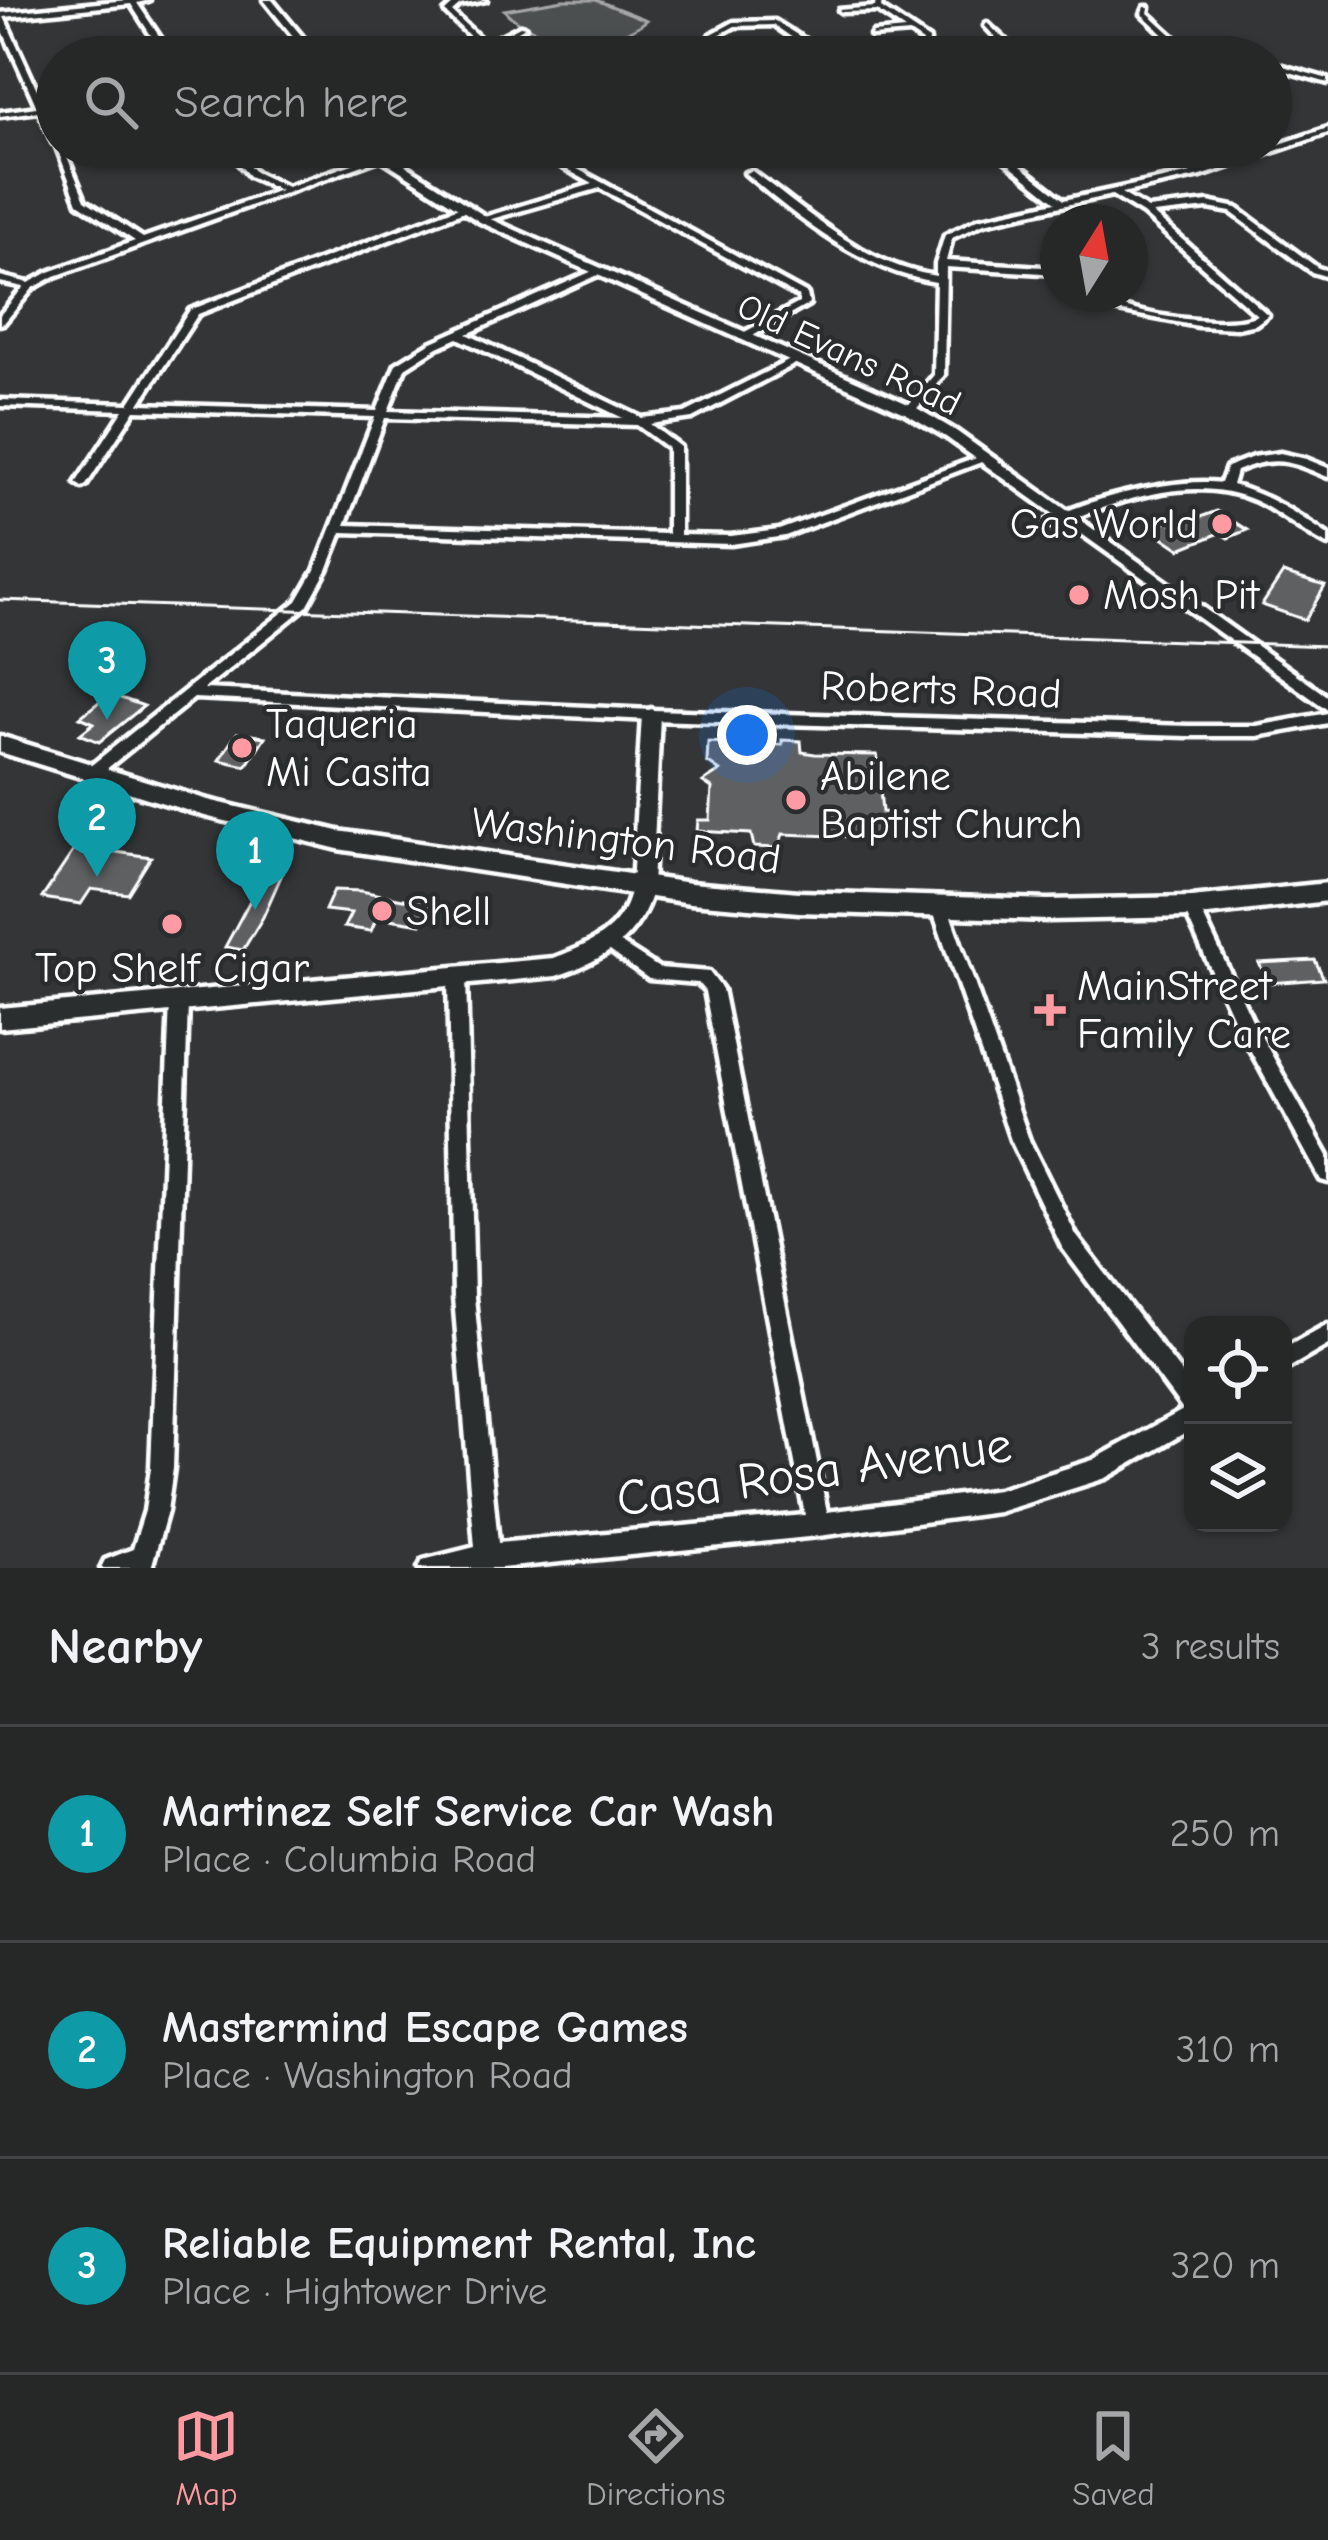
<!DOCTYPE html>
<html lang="en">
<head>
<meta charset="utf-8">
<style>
	:root { --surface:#262828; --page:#2e3030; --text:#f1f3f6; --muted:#a4a6a8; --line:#424445; --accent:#ff9aa2 }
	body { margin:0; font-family:"Comic Neue",sans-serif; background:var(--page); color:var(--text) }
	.controls { position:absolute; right:36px; bottom:36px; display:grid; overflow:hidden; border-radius:24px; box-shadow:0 3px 9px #0004 }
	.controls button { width:108px; height:108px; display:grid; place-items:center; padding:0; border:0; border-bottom:3px solid var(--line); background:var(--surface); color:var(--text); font:60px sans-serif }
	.compass { position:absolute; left:1040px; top:204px; width:108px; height:108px; border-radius:50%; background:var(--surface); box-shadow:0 3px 9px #0004; rotate:11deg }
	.you { position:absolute; left:747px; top:735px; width:42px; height:42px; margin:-30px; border:9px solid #fff; border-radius:50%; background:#1a73e8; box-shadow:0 0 0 18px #1a73e833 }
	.badge { display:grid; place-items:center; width:78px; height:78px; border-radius:50%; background:var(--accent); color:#fff; font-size:39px; font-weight:700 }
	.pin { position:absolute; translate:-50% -99px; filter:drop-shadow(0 3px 6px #0008) }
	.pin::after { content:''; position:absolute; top:63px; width:42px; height:36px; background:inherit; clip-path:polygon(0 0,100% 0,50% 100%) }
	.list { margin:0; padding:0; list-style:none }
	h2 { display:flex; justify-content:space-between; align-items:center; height:156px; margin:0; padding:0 48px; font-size:51px }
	h2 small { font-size:39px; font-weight:400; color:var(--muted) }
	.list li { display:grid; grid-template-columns:78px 1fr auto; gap:36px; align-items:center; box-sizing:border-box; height:216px; padding:0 48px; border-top:3px solid var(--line) }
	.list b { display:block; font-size:45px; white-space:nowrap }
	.list p { margin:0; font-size:39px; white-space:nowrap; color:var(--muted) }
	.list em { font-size:39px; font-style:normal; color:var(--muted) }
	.icon { flex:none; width:66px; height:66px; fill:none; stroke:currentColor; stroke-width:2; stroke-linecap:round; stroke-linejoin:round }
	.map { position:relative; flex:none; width:1328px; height:1568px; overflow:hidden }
	.search { position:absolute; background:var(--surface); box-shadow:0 3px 9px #0004; left:36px; right:36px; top:36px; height:132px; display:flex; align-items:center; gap:30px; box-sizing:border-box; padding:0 42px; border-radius:66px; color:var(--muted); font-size:45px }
	.sheet { height:804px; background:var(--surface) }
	nav { display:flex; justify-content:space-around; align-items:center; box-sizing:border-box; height:168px; border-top:3px solid var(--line); background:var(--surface); font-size:33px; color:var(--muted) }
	nav a { display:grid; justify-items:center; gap:6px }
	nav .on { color:var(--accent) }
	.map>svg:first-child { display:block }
	.green { fill:#4c4f50; stroke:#a6a7a8; stroke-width:3 }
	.building { fill:#5f6162; stroke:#fff; stroke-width:3 }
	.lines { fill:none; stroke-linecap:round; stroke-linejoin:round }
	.minor-casing { stroke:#fff; stroke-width:9 }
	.tertiary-casing { stroke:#fff; stroke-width:9 }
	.secondary-casing { stroke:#fff; stroke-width:9 }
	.primary-casing { stroke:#fff; stroke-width:9 }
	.minor { fill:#2a2d2e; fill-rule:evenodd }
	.tertiary { fill:#2a2d2e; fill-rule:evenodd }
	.secondary { fill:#2a2d2e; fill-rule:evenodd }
	.primary { fill:#2a2d2e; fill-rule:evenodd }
	.rail { stroke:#fff; stroke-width:3 }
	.poi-dot { fill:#ff9aa2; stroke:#2a2d2e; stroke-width:4.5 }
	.labels { text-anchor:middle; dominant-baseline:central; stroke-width:9; stroke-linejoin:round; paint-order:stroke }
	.far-street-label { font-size:36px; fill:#fff; stroke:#2a2d2e }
	.poi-label { font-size:42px; fill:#fff; stroke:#2a2d2e; text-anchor:start }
	.street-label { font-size:42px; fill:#fff; stroke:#2a2d2e }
	.near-street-label { font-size:51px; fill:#fff; stroke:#2a2d2e }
</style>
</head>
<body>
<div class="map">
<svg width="1328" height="1568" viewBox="0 0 1328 1568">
	<rect width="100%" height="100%" fill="#333536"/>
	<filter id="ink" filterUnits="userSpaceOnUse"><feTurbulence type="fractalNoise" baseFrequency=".00833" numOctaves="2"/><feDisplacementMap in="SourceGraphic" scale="24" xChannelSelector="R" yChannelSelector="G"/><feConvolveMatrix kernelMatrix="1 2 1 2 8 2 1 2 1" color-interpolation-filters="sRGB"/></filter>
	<g filter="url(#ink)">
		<path class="green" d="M 563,0 L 596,0 L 647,20 C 612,51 534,44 504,10 Z"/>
		<path class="building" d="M 1217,511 L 1247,530 L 1228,538 L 1220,533 L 1180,549 L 1149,528 L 1168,521 L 1176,526 Z
			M 1283,573 L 1325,586 L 1305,620 L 1262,605 Z
			M 109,694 L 144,706 L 99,742 L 80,734 L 94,723 L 80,717 Z
			M 237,733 L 265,737 L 246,766 L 219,760 Z
			M 782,740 L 801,741 L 802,752 L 815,754 L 877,755 L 882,812 L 904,813 L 906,828 L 881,827 L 882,838 L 783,834 L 778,848 L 754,847 L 751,834 L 697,831 L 698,820 L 710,820 L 712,788 L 703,782 L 720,771 L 707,762 L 708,742 L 782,745 Z
			M 74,850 L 102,850 L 151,857 L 128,894 L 91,889 L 81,904 L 42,898 Z
			M 270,863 L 286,865 L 263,917 L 243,950 L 225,947 Z
			M 334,890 L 361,891 L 429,904 L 421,924 L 377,917 L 371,931 L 344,927 L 351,913 L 325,910 Z
			M 1315,960 L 1324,979 L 1268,983 L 1259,963 Z"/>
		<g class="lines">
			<defs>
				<path id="minor" d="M 127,0 L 149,0 L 137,3 L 173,57 L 165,57 L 131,4 L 4,17 L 44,105 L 57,104 L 57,108 L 46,110 L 57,134 L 57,147 L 63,147 L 85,200 L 143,238 L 280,190 L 249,176 L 225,147 L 233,147 L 255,172 L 287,187 L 381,154 L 388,156 L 55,276 L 33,288 L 4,323 L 0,324 L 0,315 L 24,287 L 0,282 L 0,276 L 29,283 L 49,272 L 135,241 L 78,203 L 56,145 L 53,143 L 39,111 L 0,116 L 0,112 L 37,107 L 0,24 L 0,13 Z
					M 466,0 L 486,0 L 460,5 L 452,12 L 486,44 L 520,26 L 525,27 L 490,47 L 500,57 L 492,57 L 485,50 L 472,57 L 463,57 L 481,47 L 445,12 L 456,2 Z
					M 876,0 L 882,0 L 881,8 L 929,40 L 928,51 L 1007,49 L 985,26 L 987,23 L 1017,51 L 1013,53 L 901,57 L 921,52 L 923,42 L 910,33 L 871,36 L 873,33 L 905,30 L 877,11 L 842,12 L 839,10 L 875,7 Z
					M 1145,7 L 1149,7 L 1148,13 L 1196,57 L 1188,57 L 1142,14 Z
					M 775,21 L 815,46 L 881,57 L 862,57 L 810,50 L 774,25 L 735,26 L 717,36 L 722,42 L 718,44 L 710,35 L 734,22 Z
					M 1093,45 L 1096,45 L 1110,57 L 1101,57 L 1089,47 Z
					M 1276,64 L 1328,79 L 1328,83 L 1276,68 Z
					M 1328,128 L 1328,133 L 1201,176 L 1121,193 L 1148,209 L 1208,202 L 1237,208 L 1318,268 L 1328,271 L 1328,277 L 1312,272 L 1231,212 L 1208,208 L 1153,214 L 1268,315 L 1256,324 L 1237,328 L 1198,326 L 1108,309 L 1096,294 L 1106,294 C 1112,301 1112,303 1121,306 C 1149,316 1232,329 1257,315 L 1143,214 L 1112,195 L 984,223 L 952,238 L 946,261 L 1058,268 L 1058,274 L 946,267 L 944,375 L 914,412 L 910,413 L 904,410 L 934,375 L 936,282 C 863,271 800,220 745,173 L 752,171 C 809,213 864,265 936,276 L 936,264 L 945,235 L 978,219 L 1056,202 L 988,147 L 997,147 L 1064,200 L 1191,173 L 1157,147 L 1166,147 L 1199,171 Z
					M 527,147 L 537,147 L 807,294 L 809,304 L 747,339 L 739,339 L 739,335 L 799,303 L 799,297 L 600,188 L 481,222 L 481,218 L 593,184 Z
					M 464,205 L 467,206 L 467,210 L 198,314 L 139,404 L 377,411 L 396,364 L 430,343 L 595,270 L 598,271 L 598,275 L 467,334 L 642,418 L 685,413 L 792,359 L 801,361 L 692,418 L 650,424 L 680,447 L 680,535 L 731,536 L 779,530 L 982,456 L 990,456 L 992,458 L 785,536 L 731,544 L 342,532 L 327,570 L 307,606 L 204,689 L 651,710 L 1188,726 L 1257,726 L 1328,713 L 1328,723 L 1257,736 L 1188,736 L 651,720 L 194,698 L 94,779 L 84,779 L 82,775 L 84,771 L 297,601 L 315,570 L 375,417 L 135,410 L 86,485 L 82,487 L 76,483 L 124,410 L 0,406 L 0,400 L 129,404 L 190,310 ZM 458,338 L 623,418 L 388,411 L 405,368 L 438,347 ZM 385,418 L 637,425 L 668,448 L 668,534 L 345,525 Z
					M 1280,453 L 1306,459 L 1328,468 L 1328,477 C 1290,461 1276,454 1236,471 L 1232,485 C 1268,495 1298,514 1328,535 L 1328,545 C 1303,533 1281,513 1256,501 C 1191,472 1118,502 1055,525 L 1051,526 L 1045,522 C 1083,499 1176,477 1221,483 L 1227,467 L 1253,457 Z
					M 1191,901 L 1197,903 L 1199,907 L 1251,1018 L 1328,1156 L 1328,1182 L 1321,1180 L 1234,1020 L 1183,907 L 1185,903 Z
					M 940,902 L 946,904 L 948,908 L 1029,1140 L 1076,1235 L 1193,1388 L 1193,1428 L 1106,1478 L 998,1512 L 818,1536 L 501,1568 L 419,1568 L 423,1560 L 475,1547 L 454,1297 L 448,977 L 451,972 L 457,970 L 463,972 L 466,977 L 474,1297 L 498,1543 L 805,1515 L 705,991 L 698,983 L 649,979 L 603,946 L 601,942 L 603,938 L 609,936 L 659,968 L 709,972 L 722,989 L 827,1512 L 998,1490 L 1093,1460 L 1183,1410 L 1062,1247 L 1011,1140 L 932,908 L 934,904 Z
					M 179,995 L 185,997 L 188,1002 L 173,1468 L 167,1511 L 151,1568 L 101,1568 L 105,1560 L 133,1549 L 145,1511 L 151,1468 L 170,1002 L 173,997 Z
					M 1328,1324 L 1328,1345 L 1283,1371 L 1283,1349 Z"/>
				<path id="tertiary" d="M 264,0 L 272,0 L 319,57 L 310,57 Z
					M 372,147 L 382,147 L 388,154 L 488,218 L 915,407 L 956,431 L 1328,697 L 1328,710 L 946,437 L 905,413 L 480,222 L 380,158 Z
					M 651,709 L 660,715 L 652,887 L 649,892 L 635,892 L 632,887 L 642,715 Z"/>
				<path id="secondary" d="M 642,879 L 650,881 L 653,887 C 641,938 604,960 556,976 L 0,1028 L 0,1008 L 554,958 C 580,948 611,936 624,909 C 629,900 630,890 634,881 Z"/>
				<path id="primary" d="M 0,736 L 208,800 L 338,831 L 690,883 L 799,892 L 1048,900 L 1191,897 L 1328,883 L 1328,901 L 1191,917 L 1048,920 L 799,912 L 690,903 L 338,849 L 205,816 L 0,752 Z"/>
			</defs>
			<use href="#minor" class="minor-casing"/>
			<use href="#tertiary" class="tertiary-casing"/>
			<use href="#secondary" class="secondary-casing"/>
			<use href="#primary" class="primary-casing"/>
			<use href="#minor" class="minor"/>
			<use href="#tertiary" class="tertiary"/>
			<use href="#secondary" class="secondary"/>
			<use href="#primary" class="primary"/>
			<path class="rail" d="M 0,600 L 1328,646"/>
		</g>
	</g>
	<g class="poi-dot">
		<circle cx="1222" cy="524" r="12"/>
		<circle cx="1079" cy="595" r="12"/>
		<circle cx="242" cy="748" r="12"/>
		<circle cx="796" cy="800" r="12"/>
		<circle cx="382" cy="911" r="12"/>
		<circle cx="172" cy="924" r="12"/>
		<path d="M1044 992h12v12h12v12h-12v12h-12v-12h-12v-12h12z"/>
	</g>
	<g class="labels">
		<g class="far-street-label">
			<text transform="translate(849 355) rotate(25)">Old Evans Road</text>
		</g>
		<g class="poi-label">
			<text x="1198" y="524" text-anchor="end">Gas World</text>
			<text x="1103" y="595">Mosh Pit</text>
			<text x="266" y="724">Taqueria<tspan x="266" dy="48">Mi Casita</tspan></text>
			<text x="820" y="776">Abilene<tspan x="820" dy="48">Baptist Church</tspan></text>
			<text x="406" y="911">Shell</text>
			<text x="172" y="968" text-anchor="middle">Top Shelf Cigar</text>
			<text x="1077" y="986">MainStreet<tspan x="1077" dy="48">Family Care</tspan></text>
		</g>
		<g class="street-label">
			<text transform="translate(941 690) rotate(2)">Roberts Road</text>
			<text transform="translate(626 841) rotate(7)">Washington Road</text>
		</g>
		<g class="near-street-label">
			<text transform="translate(814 1472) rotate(-8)">Casa Rosa Avenue</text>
		</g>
	</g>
</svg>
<div class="controls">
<button><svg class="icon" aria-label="locate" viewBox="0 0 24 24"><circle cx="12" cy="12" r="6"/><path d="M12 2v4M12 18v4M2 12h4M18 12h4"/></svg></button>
<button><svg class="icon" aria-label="layers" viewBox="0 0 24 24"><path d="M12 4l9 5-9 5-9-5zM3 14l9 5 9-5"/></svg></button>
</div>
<svg class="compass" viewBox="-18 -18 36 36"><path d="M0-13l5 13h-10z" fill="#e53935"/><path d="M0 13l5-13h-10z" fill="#a4a6a8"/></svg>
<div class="you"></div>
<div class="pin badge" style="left:255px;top:910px;background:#0f9aa8">1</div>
<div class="pin badge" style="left:97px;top:877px;background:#0f9aa8">2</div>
<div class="pin badge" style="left:107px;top:720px;background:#0f9aa8">3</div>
<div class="search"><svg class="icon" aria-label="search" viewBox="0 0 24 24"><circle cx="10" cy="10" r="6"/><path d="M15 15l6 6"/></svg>Search here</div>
</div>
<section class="sheet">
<h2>Nearby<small>3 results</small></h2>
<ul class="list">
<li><span class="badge" style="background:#0f9aa8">1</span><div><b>Martinez Self Service Car Wash</b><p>Place · Columbia Road</p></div><em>250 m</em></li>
<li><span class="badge" style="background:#0f9aa8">2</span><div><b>Mastermind Escape Games</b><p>Place · Washington Road</p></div><em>310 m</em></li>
<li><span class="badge" style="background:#0f9aa8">3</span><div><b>Reliable Equipment Rental, Inc</b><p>Place · Hightower Drive</p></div><em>320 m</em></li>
</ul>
</section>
<nav>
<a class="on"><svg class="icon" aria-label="map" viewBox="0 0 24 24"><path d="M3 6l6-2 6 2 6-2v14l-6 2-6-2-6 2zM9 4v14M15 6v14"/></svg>Map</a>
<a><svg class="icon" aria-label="directions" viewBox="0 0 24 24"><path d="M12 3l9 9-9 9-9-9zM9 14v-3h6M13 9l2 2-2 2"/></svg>Directions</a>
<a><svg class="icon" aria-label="saved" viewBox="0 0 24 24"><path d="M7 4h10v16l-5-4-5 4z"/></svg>Saved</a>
</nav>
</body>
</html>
